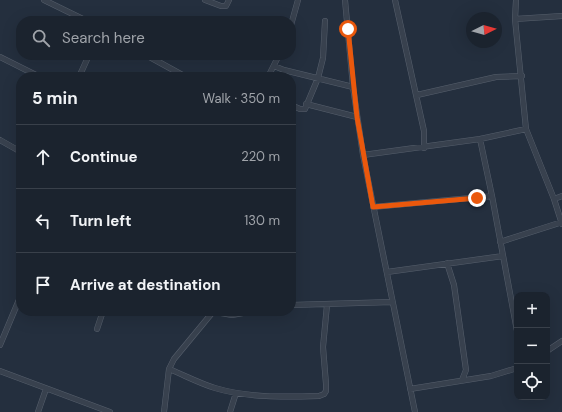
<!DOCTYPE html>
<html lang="en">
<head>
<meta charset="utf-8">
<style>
	:root { --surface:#1b232e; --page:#282f3a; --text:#f1f3f6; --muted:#a0a4aa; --line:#39404a }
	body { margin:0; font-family:"DM Sans",sans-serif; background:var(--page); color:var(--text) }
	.controls { position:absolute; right:12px; bottom:12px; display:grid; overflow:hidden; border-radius:8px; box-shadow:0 4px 16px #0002 }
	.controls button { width:36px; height:36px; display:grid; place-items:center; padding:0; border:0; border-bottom:1px solid var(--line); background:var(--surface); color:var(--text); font:20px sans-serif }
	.compass { position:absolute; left:466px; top:12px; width:36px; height:36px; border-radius:50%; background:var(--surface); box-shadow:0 4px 16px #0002; rotate:85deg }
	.stop { position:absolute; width:12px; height:12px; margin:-9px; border:3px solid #ea580c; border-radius:50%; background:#fff }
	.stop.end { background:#ea580c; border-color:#fff; box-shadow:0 1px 4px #0008 }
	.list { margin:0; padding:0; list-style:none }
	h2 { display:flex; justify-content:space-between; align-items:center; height:52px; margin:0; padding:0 16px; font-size:17px }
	h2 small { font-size:13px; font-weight:400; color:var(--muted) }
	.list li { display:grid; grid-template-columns:26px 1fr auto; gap:12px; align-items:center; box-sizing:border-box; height:64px; padding:0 16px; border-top:1px solid var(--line) }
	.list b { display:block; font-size:15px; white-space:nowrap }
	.list em { font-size:13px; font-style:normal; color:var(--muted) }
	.icon { flex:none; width:22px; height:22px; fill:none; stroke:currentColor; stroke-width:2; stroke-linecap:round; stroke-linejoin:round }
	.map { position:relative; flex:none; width:562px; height:412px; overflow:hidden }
	.search { position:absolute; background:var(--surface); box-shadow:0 4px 16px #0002; left:16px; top:16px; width:280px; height:44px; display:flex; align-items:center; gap:10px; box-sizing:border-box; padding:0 14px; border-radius:16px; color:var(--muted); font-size:15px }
	.panel { position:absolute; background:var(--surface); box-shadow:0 4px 16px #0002; left:16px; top:72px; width:280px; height:244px; border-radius:16px }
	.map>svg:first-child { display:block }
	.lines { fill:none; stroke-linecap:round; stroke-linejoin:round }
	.street-casing { stroke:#565f6c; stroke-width:6 }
	.street { stroke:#38414e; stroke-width:5 }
	.route { stroke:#ea580c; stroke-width:5 }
</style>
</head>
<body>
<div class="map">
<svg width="562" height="412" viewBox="0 0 562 412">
	<rect width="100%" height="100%" fill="#242f3e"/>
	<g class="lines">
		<defs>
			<path id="street" d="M 44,0 L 87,21
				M 205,0 L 221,6 L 226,6 L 229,0
				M 345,0 L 353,87 L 363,155 L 415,412
				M 395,0 L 424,131 L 424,148
				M 516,0 L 515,19 L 526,129 L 554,199 L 562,224
				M 515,19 L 562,16
				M 291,25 L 298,0
				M 146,55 L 186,77
				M 0,57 L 40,77
				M 274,66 L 284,70 L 353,87
				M 79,77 L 89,55
				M 268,77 L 279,55
				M 417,95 L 496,77 L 522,76
				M 306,104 L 357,117
				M 291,105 L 300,109 L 305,109 L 318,78 L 323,58 L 325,21
				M 480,139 L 492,196 L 517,331
				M 0,140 L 21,152
				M 363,155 L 480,139 L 526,129
				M 554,199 L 562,196
				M 373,207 L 492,196
				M 500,242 L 562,222
				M 447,263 L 454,285 L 466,370 L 462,380
				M 387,272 L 503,256
				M 291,305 L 392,302
				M 210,311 L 232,315 L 254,311
				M 97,329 L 103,311
				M 0,345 L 21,295
				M 547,351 L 562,341
				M 169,369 C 184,375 199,383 215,388 C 248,398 284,397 319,396 L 324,394 L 326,391 L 326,384 L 323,347 L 327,305
				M 0,371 L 110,412
				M 410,389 L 491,376 L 517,368
				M 38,412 L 46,389
				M 164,412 L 169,369 L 174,359 L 212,313
				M 230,412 L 236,393"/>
		</defs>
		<use href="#street" class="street-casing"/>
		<use href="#street" class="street"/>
	</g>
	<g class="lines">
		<path class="route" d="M 348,29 L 357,117 L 373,207 L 477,198"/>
	</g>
</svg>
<div class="controls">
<button>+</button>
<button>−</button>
<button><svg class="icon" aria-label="locate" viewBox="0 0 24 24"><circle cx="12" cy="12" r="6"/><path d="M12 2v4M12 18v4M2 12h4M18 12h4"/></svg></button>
</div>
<svg class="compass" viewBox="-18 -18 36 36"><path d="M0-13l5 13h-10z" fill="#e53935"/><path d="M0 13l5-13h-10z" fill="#a0a4aa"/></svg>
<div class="stop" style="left:348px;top:29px"></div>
<div class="stop end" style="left:477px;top:198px"></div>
<div class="search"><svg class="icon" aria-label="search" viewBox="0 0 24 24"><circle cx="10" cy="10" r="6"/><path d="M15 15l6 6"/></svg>Search here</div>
<section class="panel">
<h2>5 min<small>Walk · 350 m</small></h2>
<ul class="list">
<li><svg class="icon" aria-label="ahead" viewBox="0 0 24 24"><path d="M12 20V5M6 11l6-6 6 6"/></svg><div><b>Continue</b></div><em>220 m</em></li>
<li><svg class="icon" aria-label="left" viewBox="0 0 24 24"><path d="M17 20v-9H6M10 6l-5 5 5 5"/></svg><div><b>Turn left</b></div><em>130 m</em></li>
<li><svg class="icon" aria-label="arrive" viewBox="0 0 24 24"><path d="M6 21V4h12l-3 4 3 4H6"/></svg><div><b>Arrive at destination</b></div></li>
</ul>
</section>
</div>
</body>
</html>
